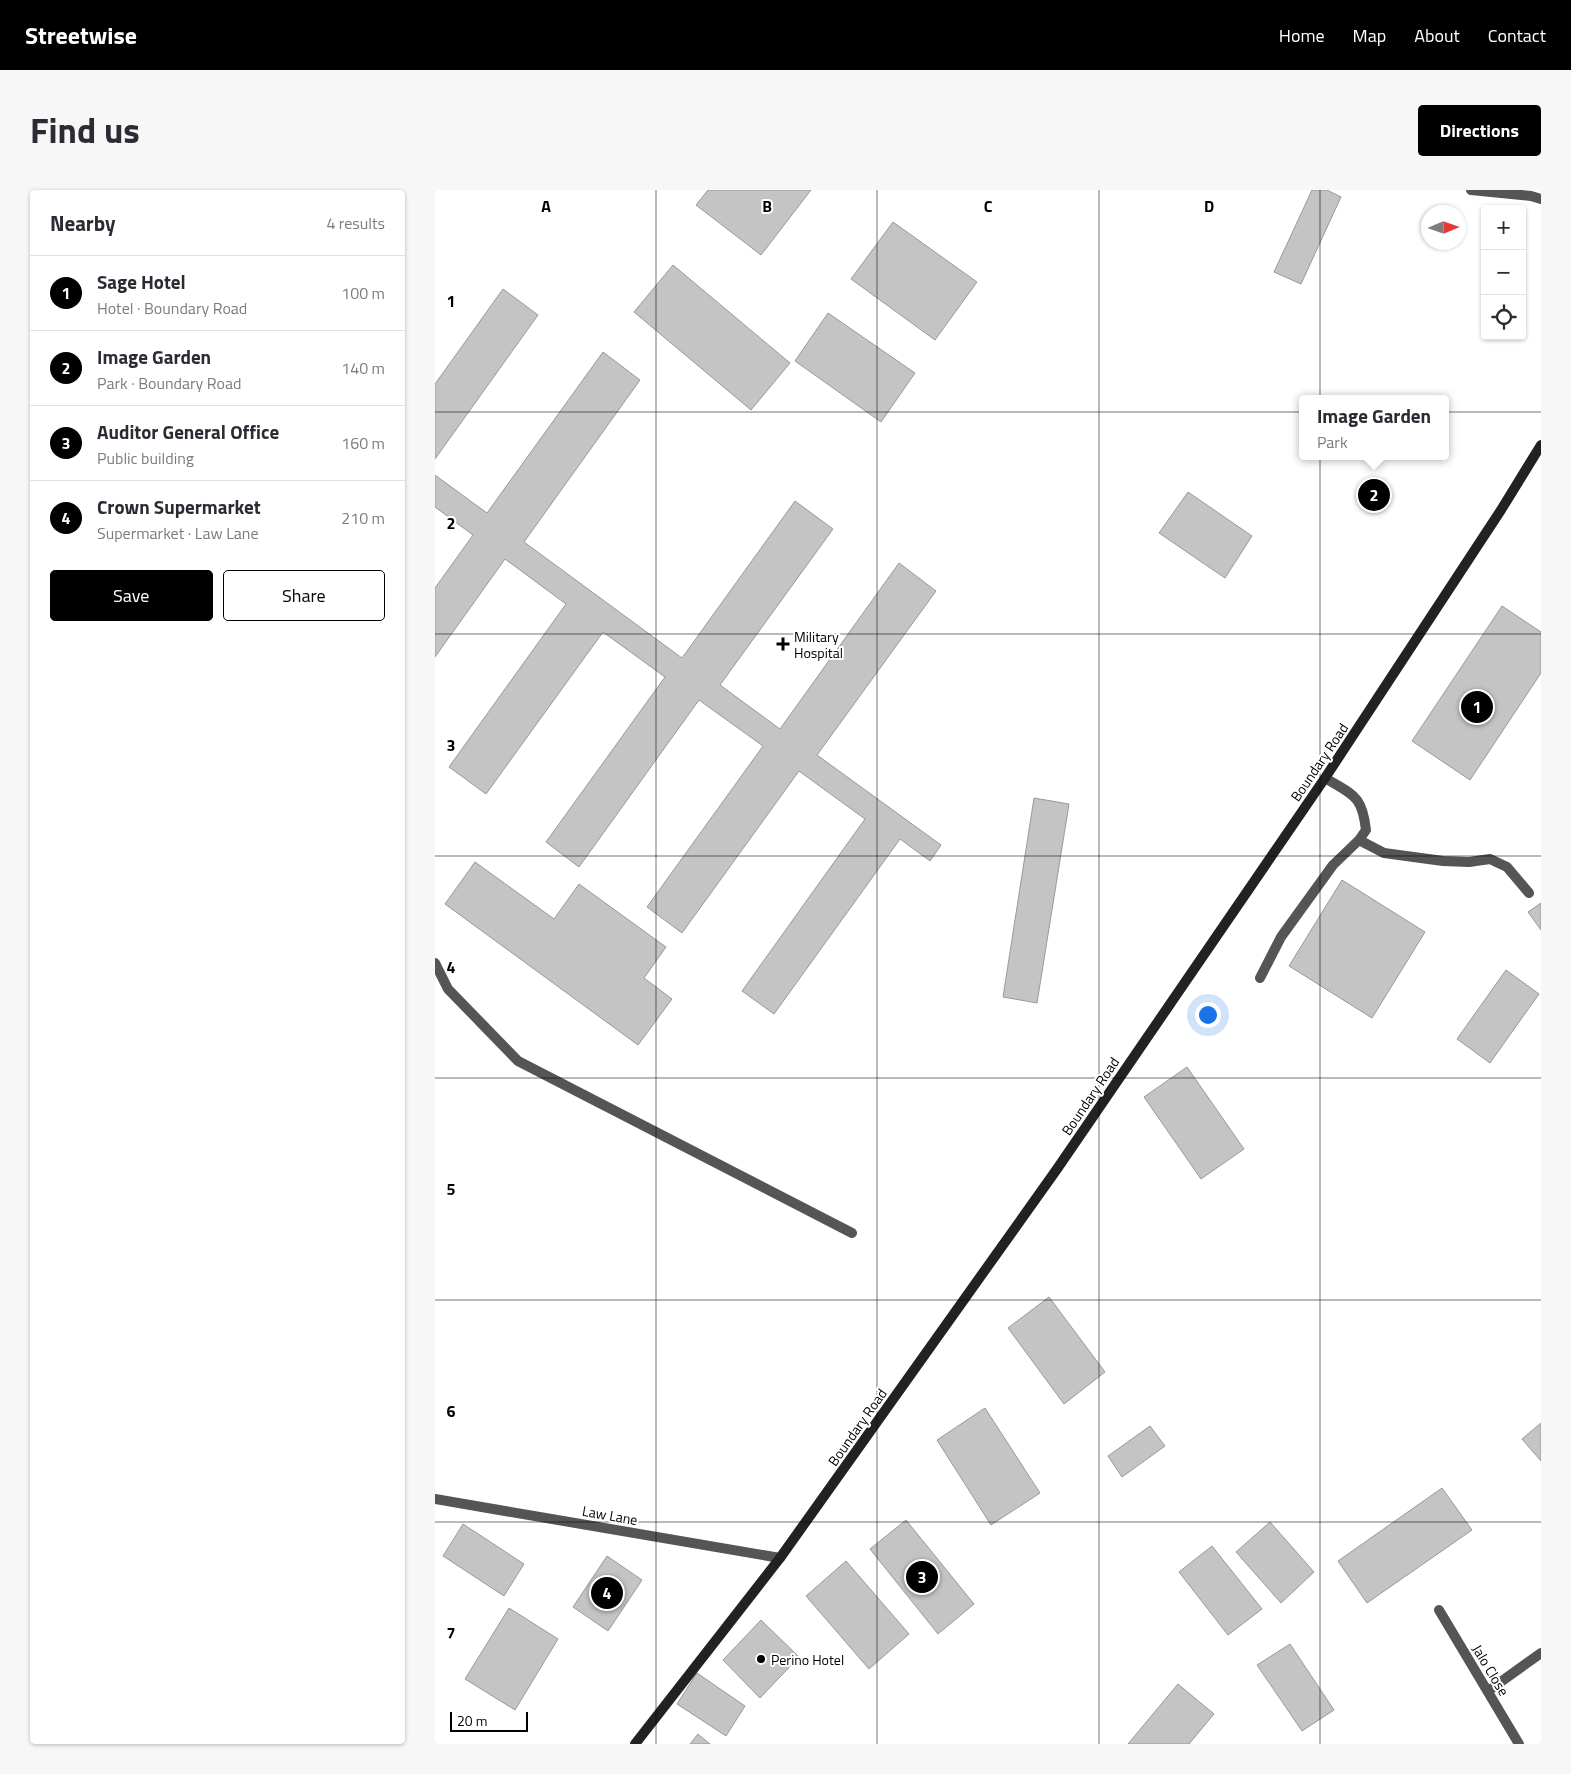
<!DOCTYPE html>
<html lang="en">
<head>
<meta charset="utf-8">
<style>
	:root { --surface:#fff; --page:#f7f7f7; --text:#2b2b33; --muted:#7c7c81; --line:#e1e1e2; --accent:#000 }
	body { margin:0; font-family:"Titillium Web",sans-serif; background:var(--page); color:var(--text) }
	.controls { position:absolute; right:15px; top:15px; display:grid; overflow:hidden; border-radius:5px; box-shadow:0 1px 4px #0004 }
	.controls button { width:45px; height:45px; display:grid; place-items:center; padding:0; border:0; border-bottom:1px solid var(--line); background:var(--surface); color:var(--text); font:25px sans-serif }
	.compass { position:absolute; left:986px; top:15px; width:45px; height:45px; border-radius:50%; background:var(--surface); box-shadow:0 1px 4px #0004; rotate:88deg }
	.scale { position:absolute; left:15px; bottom:12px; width:78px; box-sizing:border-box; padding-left:5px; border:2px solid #000; border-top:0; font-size:14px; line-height:18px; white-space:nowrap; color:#000; -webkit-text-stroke:4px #fff; paint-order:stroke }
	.you { position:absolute; left:772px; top:824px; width:18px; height:18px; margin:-12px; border:4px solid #fff; border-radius:50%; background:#1a73e8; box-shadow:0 0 0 8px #1a73e833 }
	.badge { display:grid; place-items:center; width:32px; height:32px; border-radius:50%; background:var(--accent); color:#fff; font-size:16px; font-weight:700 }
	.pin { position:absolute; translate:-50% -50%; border:2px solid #fff; box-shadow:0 1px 5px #0006 }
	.popup { position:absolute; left:864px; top:205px; width:150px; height:65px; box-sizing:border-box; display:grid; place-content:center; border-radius:5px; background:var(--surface); filter:drop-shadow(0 1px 4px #0005); font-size:16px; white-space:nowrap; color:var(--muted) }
	.popup b { font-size:19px; color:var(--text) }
	.popup::after { content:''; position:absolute; left:50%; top:100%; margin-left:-10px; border:10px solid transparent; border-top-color:var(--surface) }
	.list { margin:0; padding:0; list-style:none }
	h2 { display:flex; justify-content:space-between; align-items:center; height:65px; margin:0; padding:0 20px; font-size:21px }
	h2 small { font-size:16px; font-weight:400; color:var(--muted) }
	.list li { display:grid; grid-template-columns:32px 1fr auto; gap:15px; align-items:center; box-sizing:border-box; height:75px; padding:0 20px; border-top:1px solid var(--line) }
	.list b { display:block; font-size:19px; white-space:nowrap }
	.list p { margin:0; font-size:16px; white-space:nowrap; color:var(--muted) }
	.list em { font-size:16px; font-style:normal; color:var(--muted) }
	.actions { display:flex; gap:10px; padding:15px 20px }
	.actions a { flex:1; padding:11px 0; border:1px solid var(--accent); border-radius:5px; text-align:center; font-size:18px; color:var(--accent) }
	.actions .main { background:var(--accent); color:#fff }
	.icon { flex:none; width:28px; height:28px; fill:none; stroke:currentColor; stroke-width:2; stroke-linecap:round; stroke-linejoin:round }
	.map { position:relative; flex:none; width:1106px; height:1554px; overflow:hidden; border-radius:5px }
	header { display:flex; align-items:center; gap:30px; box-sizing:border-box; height:70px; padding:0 25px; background:var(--accent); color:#fff }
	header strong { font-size:24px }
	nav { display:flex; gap:28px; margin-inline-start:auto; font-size:18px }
	.intro { display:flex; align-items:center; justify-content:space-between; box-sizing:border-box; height:120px; padding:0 30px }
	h1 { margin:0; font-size:35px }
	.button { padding:12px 22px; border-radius:5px; background:var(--accent); color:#fff; font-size:18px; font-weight:700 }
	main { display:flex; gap:30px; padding:0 30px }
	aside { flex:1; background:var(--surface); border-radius:5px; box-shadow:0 1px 4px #0004 }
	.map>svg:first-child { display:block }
	.building { fill:#c4c4c4; stroke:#999 }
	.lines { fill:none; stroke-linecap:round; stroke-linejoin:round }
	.lane { stroke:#555; stroke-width:10 }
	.street { stroke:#555; stroke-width:10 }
	.secondary { stroke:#222; stroke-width:10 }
	.grid { fill:none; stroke:#000; stroke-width:1; stroke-opacity:0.55 }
	.poi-dot { fill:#000; stroke:#fff; stroke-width:2 }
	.labels { text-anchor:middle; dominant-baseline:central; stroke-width:4; stroke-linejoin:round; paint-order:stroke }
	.poi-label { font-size:14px; fill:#000; stroke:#fff; text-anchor:start }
	.street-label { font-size:14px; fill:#000; stroke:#fff }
	.grid-label { font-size:16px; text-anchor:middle; font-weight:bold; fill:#000; stroke:#fff; stroke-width:4; stroke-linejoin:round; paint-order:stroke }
</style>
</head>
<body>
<header>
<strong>Streetwise</strong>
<nav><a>Home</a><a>Map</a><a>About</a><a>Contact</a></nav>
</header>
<div class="intro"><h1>Find us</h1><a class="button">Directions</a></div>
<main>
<aside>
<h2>Nearby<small>4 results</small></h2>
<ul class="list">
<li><span class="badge">1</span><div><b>Sage Hotel</b><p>Hotel · Boundary Road</p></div><em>100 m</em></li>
<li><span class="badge">2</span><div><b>Image Garden</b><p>Park · Boundary Road</p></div><em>140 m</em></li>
<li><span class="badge">3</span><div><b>Auditor General Office</b><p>Public building</p></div><em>160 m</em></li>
<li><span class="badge">4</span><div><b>Crown Supermarket</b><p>Supermarket · Law Lane</p></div><em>210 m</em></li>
</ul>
<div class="actions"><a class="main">Save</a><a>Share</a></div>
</aside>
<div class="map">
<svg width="1106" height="1554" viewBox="0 0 1106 1554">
	<rect width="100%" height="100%" fill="#fff"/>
	<path class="building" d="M 273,0 L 376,0 L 326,65 L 261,15 Z
		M 877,0 L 892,0 L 906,7 L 866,94 L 839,82 Z
		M 458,32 L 542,92 L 500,150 L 416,89 Z
		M 238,75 L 355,173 L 316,220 L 199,122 Z
		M 68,99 L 103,125 L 0,269 L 0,194 Z
		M 393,123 L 480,183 L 446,232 L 360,171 Z
		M 168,162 L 205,190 L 89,352 L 247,468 L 360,311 L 398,339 L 285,495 L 345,539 L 464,373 L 501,401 L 382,565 L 506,655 L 495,671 L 465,649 L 339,824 L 307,801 L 430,629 L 364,581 L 247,743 L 212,717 L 328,556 L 264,510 L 144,677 L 111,652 L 230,487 L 168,442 L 51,604 L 14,577 L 131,414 L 70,369 L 0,467 L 0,398 L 38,345 L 0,317 L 0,285 L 52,323 Z
		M 753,302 L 817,346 L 790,388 L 724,343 Z
		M 1067,416 L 1106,442 L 1106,483 L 1035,590 L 977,551 Z
		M 599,608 L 634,614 L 602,813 L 568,807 Z
		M 40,672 L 119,729 L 144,694 L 231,757 L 209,788 L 237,809 L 203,855 L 10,714 Z
		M 907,690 L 990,742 L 937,828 L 854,776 Z
		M 1106,713 L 1106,740 L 1093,722 Z
		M 1071,780 L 1104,804 L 1055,873 L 1022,849 Z
		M 752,877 L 809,959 L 766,989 L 709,907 Z
		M 614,1107 L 670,1182 L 629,1214 L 573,1138 Z
		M 550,1218 L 605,1303 L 556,1335 L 502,1250 Z
		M 1106,1233 L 1106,1271 L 1087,1249 Z
		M 715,1236 L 730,1256 L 687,1287 L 673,1266 Z
		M 1007,1298 L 1037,1340 L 932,1413 L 903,1371 Z
		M 471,1330 L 539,1414 L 503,1444 L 435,1359 Z
		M 835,1332 L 879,1382 L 846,1413 L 801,1362 Z
		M 28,1334 L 89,1374 L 69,1406 L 8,1366 Z
		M 777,1356 L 827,1419 L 793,1445 L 744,1382 Z
		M 172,1366 L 207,1390 L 173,1441 L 138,1417 Z
		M 411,1371 L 474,1444 L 434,1479 L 371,1406 Z
		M 74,1418 L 123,1449 L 80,1520 L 30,1489 Z
		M 326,1430 L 364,1467 L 325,1508 L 288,1470 Z
		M 855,1454 L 899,1520 L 867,1541 L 822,1475 Z
		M 262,1483 L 310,1516 L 291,1546 L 242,1514 Z
		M 743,1494 L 779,1524 L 754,1554 L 693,1554 Z
		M 263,1544 L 275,1554 L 255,1554 Z"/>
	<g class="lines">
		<path class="lane" d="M 924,650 L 949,663 L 1008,671 L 1034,672 L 1055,669 L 1072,677 L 1094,703
			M 0,773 L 13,799 L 83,871 L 417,1043
			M 825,788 L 846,747 L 898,675 L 924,650 L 931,640 C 927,605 918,605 890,588
			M 1053,1501 L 1106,1463"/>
		<path class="street" d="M 1036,0 L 1096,6 L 1106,9
			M 0,1309 L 345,1368
			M 1004,1420 L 1084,1554"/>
		<path class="secondary" d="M 200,1554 L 345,1368 L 622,979 L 890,588 L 1066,320 L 1106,255"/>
	</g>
	<path class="grid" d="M 221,0 L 221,1554M 442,0 L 442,1554M 664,0 L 664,1554M 885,0 L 885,1554M 0,222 L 1106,222M 0,444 L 1106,444M 0,666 L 1106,666M 0,888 L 1106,888M 0,1110 L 1106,1110M 0,1332 L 1106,1332"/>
	<g class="poi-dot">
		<path d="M345.5 446.5h5v5h5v5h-5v5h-5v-5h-5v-5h5z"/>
		<circle cx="326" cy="1469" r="5"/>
	</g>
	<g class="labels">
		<g class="poi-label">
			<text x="359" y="446">Military<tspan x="359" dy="16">Hospital</tspan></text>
			<text x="336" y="1469">Perino Hotel</text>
		</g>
		<g class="street-label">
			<text transform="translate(884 572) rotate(-56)">Boundary Road</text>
			<text transform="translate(655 906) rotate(-56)">Boundary Road</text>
			<text transform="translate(422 1237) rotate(-55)">Boundary Road</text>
			<text transform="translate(175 1325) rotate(10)">Law Lane</text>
			<text transform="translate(1056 1480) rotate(59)">Jalo Close</text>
		</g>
	</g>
	<g class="grid-label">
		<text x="111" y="22">A</text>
		<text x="332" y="22">B</text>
		<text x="553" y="22">C</text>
		<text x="774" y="22">D</text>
		<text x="16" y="117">1</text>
		<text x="16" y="339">2</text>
		<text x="16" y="561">3</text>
		<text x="16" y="783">4</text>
		<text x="16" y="1005">5</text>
		<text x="16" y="1227">6</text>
		<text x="16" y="1449">7</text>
	</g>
</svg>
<div class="controls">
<button>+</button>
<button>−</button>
<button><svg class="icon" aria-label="locate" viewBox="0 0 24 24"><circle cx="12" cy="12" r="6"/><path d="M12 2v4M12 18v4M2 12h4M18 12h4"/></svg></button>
</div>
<svg class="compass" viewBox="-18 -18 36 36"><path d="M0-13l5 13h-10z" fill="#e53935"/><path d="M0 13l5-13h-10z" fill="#7c7c81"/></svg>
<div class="scale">20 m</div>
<div class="you"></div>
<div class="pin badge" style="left:1042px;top:517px">1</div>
<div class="pin badge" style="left:939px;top:305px">2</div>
<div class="popup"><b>Image Garden</b>Park</div>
<div class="pin badge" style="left:487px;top:1387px">3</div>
<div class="pin badge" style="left:172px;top:1403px">4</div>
</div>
</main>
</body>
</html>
